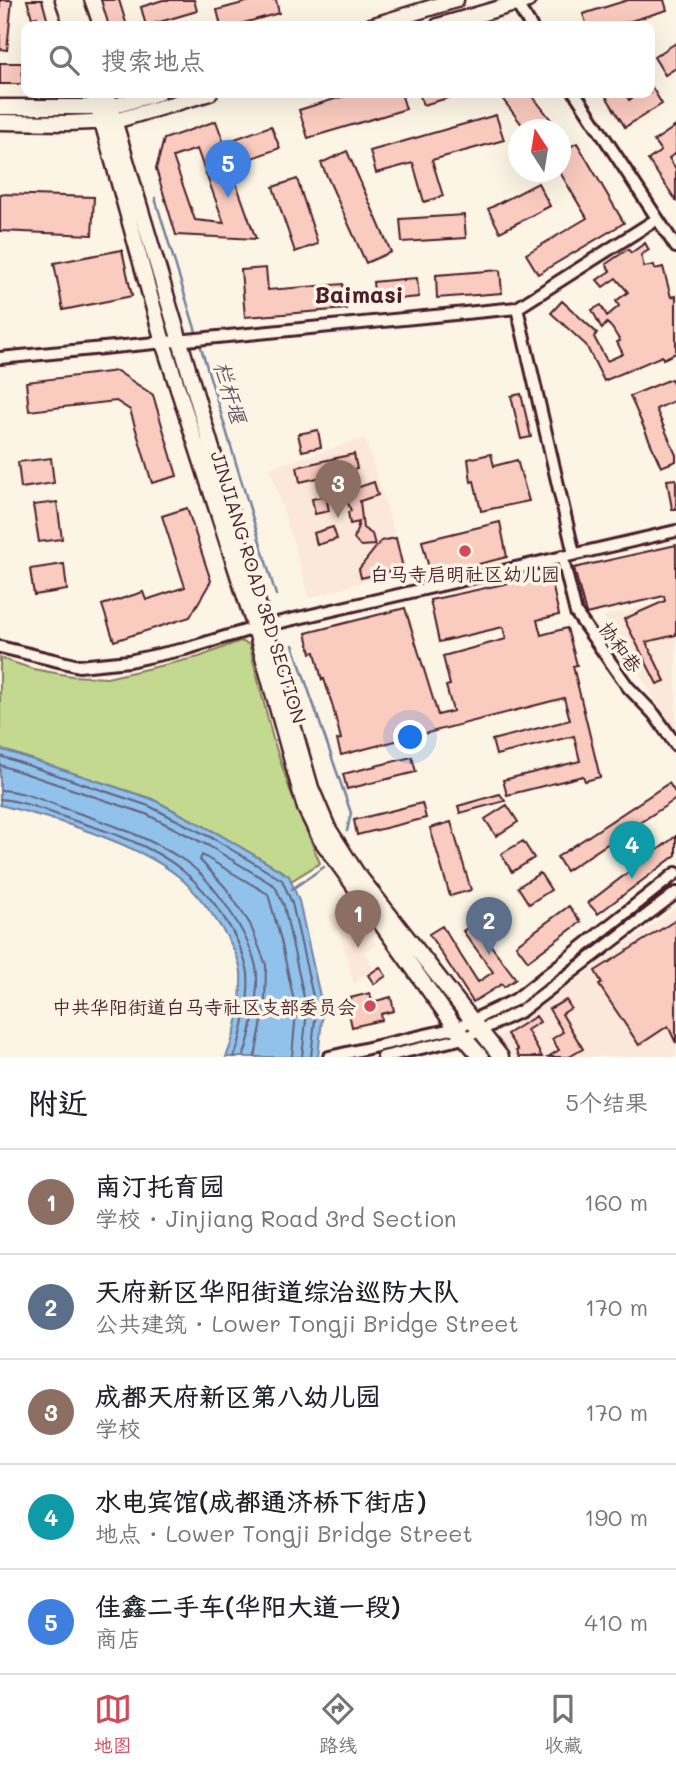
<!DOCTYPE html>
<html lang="zh">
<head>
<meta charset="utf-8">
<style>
	:root { --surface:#fff; --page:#f6f6f6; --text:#202124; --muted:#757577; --line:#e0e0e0; --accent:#d1495b }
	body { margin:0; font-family:Mali,"LXGW WenKai TC",sans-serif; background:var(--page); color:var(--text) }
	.compass { position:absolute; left:508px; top:119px; width:63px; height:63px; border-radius:50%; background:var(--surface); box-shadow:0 7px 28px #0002; rotate:348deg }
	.you { position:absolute; left:411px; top:738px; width:24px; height:24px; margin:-18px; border:5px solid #fff; border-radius:50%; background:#1a73e8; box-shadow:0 0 0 10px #1a73e833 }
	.badge { display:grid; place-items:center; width:46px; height:46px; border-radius:50%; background:var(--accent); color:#fff; font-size:23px; font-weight:700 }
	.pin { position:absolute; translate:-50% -58px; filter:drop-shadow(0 2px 4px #0008) }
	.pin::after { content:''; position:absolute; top:37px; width:24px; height:21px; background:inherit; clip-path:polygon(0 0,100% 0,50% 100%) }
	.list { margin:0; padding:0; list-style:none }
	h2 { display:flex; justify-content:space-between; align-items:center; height:91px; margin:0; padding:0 28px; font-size:30px }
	h2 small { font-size:23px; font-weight:400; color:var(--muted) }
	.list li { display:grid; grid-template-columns:46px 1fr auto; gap:21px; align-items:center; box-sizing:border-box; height:105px; padding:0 28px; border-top:2px solid var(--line) }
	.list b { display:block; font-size:26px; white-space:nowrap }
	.list p { margin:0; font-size:23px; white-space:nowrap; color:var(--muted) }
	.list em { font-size:23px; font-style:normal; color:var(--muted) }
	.icon { flex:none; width:38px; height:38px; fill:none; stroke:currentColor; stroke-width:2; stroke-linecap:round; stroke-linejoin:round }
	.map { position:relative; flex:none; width:676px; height:1057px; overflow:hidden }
	.search { position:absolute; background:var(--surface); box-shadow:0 7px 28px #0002; left:21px; right:21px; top:21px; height:77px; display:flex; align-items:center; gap:18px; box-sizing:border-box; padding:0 24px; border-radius:14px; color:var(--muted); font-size:26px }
	.sheet { height:616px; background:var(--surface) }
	nav { display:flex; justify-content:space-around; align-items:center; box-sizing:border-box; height:98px; border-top:2px solid var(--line); background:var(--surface); font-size:19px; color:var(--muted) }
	nav a { display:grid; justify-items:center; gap:4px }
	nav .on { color:var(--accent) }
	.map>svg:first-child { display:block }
	.built { fill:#fbe8da }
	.green { fill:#c3d98f; stroke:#867c5d; stroke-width:2 }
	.water { fill:#90c2ec; stroke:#74819f; stroke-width:2 }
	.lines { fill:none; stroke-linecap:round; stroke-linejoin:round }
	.shore { stroke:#666078; stroke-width:2 }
	.stream { stroke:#74819f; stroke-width:2.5 }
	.building { fill:#facbbf; stroke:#4a1f2b; stroke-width:2; fill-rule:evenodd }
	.minor-casing { stroke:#4a1f2b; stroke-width:16 }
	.major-casing { stroke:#4a1f2b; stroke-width:19 }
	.minor { stroke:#fcf5e5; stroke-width:10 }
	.major { stroke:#fcf5e5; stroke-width:14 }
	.poi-dot { fill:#d1495b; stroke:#fcf5e5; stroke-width:2.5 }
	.labels { text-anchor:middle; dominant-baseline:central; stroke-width:7; stroke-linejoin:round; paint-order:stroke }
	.poi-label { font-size:19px; fill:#4a1f2b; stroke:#fcf5e5 }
	.street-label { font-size:19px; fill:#4a1f2b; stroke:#fcf5e5 }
	.water-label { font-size:21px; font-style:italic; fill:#5f5065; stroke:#fcf5e5 }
	.quarter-label { font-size:23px; font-weight:bold; fill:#4a1f2b; stroke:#fcf5e5 }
</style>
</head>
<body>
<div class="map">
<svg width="676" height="1057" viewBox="0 0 676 1057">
	<rect width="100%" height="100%" fill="#fcf5e5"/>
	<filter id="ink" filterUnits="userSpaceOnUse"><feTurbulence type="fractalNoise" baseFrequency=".0143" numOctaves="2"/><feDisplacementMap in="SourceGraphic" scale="14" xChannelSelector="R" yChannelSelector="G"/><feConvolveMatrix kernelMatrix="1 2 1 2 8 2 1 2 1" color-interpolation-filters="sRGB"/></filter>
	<g filter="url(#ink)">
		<path class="built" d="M 365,438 L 406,569 L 310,598 L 270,468 Z
			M 676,599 L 676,733 L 603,616 Z
			M 348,907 L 377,945 L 364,951 L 373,968 L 354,984 L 339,930 L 333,931 L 329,915 Z
			M 676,908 L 676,1057 L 510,1057 L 498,1037 Z"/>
		<path class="green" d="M 240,641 L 249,644 L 273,739 L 291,793 L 320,863 L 291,881 L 288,875 L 217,833 L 152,799 L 0,749 L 0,658 L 33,669 L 72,676 L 107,678 L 199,657 Z"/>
		<path class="water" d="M 0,749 L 152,799 L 217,833 L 289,876 L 299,901 L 323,1010 L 318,1057 L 226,1057 C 237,1032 242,1000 241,973 C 239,946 199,893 178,876 C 137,843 52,818 0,805 Z"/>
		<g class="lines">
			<path class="shore" d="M 0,756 L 149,806 L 214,839 L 282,880 L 292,903 L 316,1010 L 311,1057
				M 0,765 L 146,814 L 209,846 L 275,886 L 284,906 L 307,1011 L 302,1057
				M 0,790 C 24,791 49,803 72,811 C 112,824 150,838 185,861 C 213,880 249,934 256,967 C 260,987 251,1038 243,1057
				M 0,799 C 24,801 49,812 72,820 C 108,831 154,846 183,871 C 211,894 238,932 247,968 C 252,987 242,1038 234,1057
				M 255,1057 L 265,1005 L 266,965 L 250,924 L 226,888 L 200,860 L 202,855 L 268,894 L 281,940 L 296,1011 L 292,1057"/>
			<path class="stream" d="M 155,198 L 197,335
				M 199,341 L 276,595
				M 293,645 L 351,813 L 347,831
				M 292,889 L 324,867"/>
		</g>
		<path class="building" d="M 0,0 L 12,0 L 7,50 L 0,49 Z
			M 27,0 L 42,0 L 49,26 L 39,26 L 37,17 L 32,18 Z
			M 101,0 L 119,0 L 127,26 L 109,26 Z
			M 163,0 L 194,0 L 197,11 L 146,26 L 141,7 Z
			M 254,0 L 276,0 L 279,13 L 233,26 L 221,26 L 217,10 Z
			M 628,0 L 664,0 L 667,10 L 614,26 L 587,26 L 583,14 Z
			M 676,43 L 676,68 L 665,75 L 654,57 Z
			M 0,63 L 22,63 L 22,84 L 0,84 Z
			M 650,84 L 662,104 L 625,127 L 604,93 L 625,93 L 629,100 L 640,93 L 650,93 Z
			M 354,93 L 401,93 L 406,109 L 308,138 L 299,110 Z
			M 419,93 L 459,93 L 459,95 L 423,105 Z
			M 498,93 L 530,93 L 552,121 L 540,130 L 526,130 Z
			M 496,115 L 504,140 L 432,160 L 443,196 L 424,202 L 413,163 L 376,173 L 370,151 Z
			M 216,121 L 224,143 L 271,126 L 280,148 L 230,166 L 256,239 L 176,235 L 156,169 L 164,139 ZM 197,149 L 224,223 L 195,220 L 173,157 Z
			M 676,126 L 676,153 L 669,158 L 676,169 L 676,200 L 648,160 L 661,151 L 654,141 Z
			M 577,143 L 624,223 L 538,274 L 526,254 L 587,218 L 561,174 L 561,152 Z
			M 347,151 L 391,252 L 366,263 L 321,163 Z
			M 297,179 L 318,244 L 295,252 L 273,187 Z
			M 538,183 L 550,206 L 500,232 L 488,209 Z
			M 0,194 L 94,197 L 92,235 L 0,231 Z
			M 464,215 L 466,238 L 402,242 L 400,219 Z
			M 645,243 L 649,250 L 641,255 L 644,267 L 654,265 L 655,269 L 663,267 L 671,297 L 676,296 L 676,353 L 663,359 L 662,356 L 604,381 L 586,345 L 551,313 L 562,301 L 597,333 L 594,337 L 607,361 L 623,354 L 617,342 L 620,341 L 612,328 L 607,323 L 602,329 L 592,310 L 601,305 L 607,316 L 619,306 L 616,301 L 628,292 L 616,278 L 603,287 L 597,280 L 610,271 L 606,264 L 628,249 L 631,253 Z
			M 122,250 L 132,296 L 63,310 L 54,263 Z
			M 266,268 L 268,290 L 343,284 L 346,309 L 245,317 L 241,270 Z
			M 500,270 L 502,293 L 437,298 L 436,275 Z
			M 417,278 L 419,297 L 375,301 L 373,282 L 403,279 L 404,281 L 404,279 Z
			M 117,371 L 153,395 L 177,476 L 152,483 L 130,410 L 116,401 L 29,411 L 26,382 Z
			M 671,379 L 676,391 L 676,400 L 656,409 L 676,455 L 676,461 L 661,467 L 630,396 Z
			M 521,394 L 531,437 L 521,439 L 511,396 Z
			M 318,430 L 321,447 L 302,451 L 298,434 Z
			M 354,454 L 357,469 L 300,482 L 297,467 Z
			M 491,454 L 494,466 L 517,460 L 529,501 L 481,511 L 474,481 L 471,482 L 468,459 Z
			M 51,458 L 54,483 L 21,488 L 18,462 Z
			M 676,479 L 676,509 L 672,509 L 667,480 Z
			M 374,482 L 378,495 L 360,501 L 363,528 L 372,534 L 375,545 L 360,546 L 354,539 L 359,522 L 350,524 L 348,512 L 351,511 L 344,492 Z
			M 326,496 L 329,511 L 315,514 L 312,499 Z
			M 57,502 L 62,539 L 39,542 L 33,505 Z
			M 187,508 L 211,581 L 190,617 L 114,641 L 102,605 L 143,592 L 146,600 L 185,587 L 162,516 Z
			M 500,522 L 507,557 L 431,576 L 422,541 Z
			M 333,527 L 337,539 L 317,545 L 314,533 Z
			M 396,538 L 403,568 L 361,578 L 359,569 L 381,541 Z
			M 676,545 L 676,635 L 646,642 L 665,681 L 657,684 L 624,619 L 665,601 L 664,596 L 586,614 L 574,568 Z
			M 64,564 L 67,590 L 34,595 L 30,569 Z
			M 550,574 L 559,615 L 537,620 L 541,635 L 567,628 L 577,665 L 573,666 L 600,777 L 585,781 L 583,776 L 507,795 L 503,780 L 580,761 L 574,736 L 496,755 L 492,740 L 570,720 L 564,698 L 341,755 L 337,740 L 341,739 L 332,704 L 324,679 L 322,680 L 315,652 L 311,653 L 306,633 L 405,608 L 438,715 L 453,711 L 446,686 L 450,685 L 443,656 L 506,639 L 503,627 L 439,642 L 430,600 Z
			M 412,757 L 416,772 L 347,789 L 343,774 Z
			M 669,783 L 676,794 L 676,799 L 566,871 L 557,857 Z
			M 500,794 L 505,801 L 460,813 L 458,806 Z
			M 422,803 L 426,818 L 357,835 L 354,820 Z
			M 507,805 L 518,822 L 496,836 L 485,819 Z
			M 451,822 L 471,890 L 450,896 L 430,828 Z
			M 676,836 L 676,855 L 598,914 L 588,903 Z
			M 523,841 L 534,858 L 512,872 L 501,854 Z
			M 540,873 L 551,890 L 529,904 L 518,887 Z
			M 569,906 L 581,922 L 528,961 L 516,945 Z
			M 676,920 L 676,1043 L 668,1026 L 639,1045 L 599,985 L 602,983 L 595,971 Z
			M 474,923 L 516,979 L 504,987 L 502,984 L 473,1002 L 429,934 L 442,926 L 478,982 L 493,972 L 463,931 Z
			M 380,967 L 386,976 L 374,984 L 368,975 Z
			M 370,993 L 372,1002 L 391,997 L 394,1011 L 381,1014 L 382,1020 L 352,1027 L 346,999 Z
			M 566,1000 L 571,1008 L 562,1014 L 583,1049 L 569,1057 L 548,1057 L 559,1050 L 552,1039 L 563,1032 L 549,1009 Z
			M 536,1016 L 540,1022 L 527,1030 L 542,1057 L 519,1057 L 516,1051 L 518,1050 L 507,1034 Z"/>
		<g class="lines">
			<defs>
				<path id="minor" d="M 514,0 L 531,26
					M 575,93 L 676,247
					M 517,308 L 574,554
					M 0,358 L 517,308 L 657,219
					M 562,556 L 576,613 L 628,687 L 654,714 L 676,745
					M 0,647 L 79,666 L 129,661 L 185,649 L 255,628 L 676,531
					M 329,1057 L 456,1028 L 515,1000 L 676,873
					M 383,1057 L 464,1038 L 521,1011 L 676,893"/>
				<path id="major" d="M 63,0 L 72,26
					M 75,0 L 84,26
					M 371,26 L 456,0
					M 438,26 L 528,0
					M 94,93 L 163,342 L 255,628 L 305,808 L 321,840 L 456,1028 L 481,1057
					M 106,93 L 265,627 L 311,788 L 328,828 L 356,872 L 501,1057
					M 0,107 L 111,107 L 158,93
					M 0,122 L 68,123 L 115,121 L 210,93"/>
			</defs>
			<use href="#minor" class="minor-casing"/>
			<use href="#major" class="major-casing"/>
			<use href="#minor" class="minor"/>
			<use href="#major" class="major"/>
		</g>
	</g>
	<g class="poi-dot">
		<circle cx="465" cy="551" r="7"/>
		<circle cx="370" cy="1006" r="7"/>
	</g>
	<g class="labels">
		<g class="poi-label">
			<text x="465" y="573">白马寺启明社区幼儿园</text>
			<text x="356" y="1006" text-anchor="end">中共华阳街道白马寺社区支部委员会</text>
		</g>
		<g class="street-label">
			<text transform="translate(259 587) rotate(73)">JINJIANG ROAD 3RD SECTION</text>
			<text transform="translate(621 647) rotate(54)">协和巷</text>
		</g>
		<g class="water-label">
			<text transform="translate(231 392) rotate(73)">栏杆堰</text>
		</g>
		<g class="quarter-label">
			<text x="359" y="294">Baimasi</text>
		</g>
	</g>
</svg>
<svg class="compass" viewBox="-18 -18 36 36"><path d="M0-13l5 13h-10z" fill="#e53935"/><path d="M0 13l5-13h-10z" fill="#757577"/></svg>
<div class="you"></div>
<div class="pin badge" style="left:358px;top:948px;background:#8d6e63">1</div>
<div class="pin badge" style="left:489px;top:955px;background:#5c6f8a">2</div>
<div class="pin badge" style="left:338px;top:518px;background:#8d6e63">3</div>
<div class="pin badge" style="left:632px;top:879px;background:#0f9aa8">4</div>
<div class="pin badge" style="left:228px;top:198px;background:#3f7fe0">5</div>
<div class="search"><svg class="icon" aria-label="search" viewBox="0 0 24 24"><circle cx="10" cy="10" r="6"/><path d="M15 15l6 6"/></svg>搜索地点</div>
</div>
<section class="sheet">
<h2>附近<small>5个结果</small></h2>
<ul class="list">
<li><span class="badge" style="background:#8d6e63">1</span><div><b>南汀托育园</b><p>学校 · Jinjiang Road 3rd Section</p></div><em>160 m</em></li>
<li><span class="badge" style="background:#5c6f8a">2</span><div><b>天府新区华阳街道综治巡防大队</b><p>公共建筑 · Lower Tongji Bridge Street</p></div><em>170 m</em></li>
<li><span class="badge" style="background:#8d6e63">3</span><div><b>成都天府新区第八幼儿园</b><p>学校</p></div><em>170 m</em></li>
<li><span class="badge" style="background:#0f9aa8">4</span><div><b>水电宾馆(成都通济桥下街店)</b><p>地点 · Lower Tongji Bridge Street</p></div><em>190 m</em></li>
<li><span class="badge" style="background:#3f7fe0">5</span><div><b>佳鑫二手车(华阳大道一段)</b><p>商店</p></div><em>410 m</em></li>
</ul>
</section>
<nav>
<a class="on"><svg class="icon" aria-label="map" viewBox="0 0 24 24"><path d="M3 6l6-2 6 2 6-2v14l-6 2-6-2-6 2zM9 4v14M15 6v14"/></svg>地图</a>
<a><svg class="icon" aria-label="directions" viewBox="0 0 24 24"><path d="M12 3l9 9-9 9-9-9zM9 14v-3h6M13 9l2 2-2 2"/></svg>路线</a>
<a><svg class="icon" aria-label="saved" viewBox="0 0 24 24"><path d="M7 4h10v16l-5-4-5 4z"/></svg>收藏</a>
</nav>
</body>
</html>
